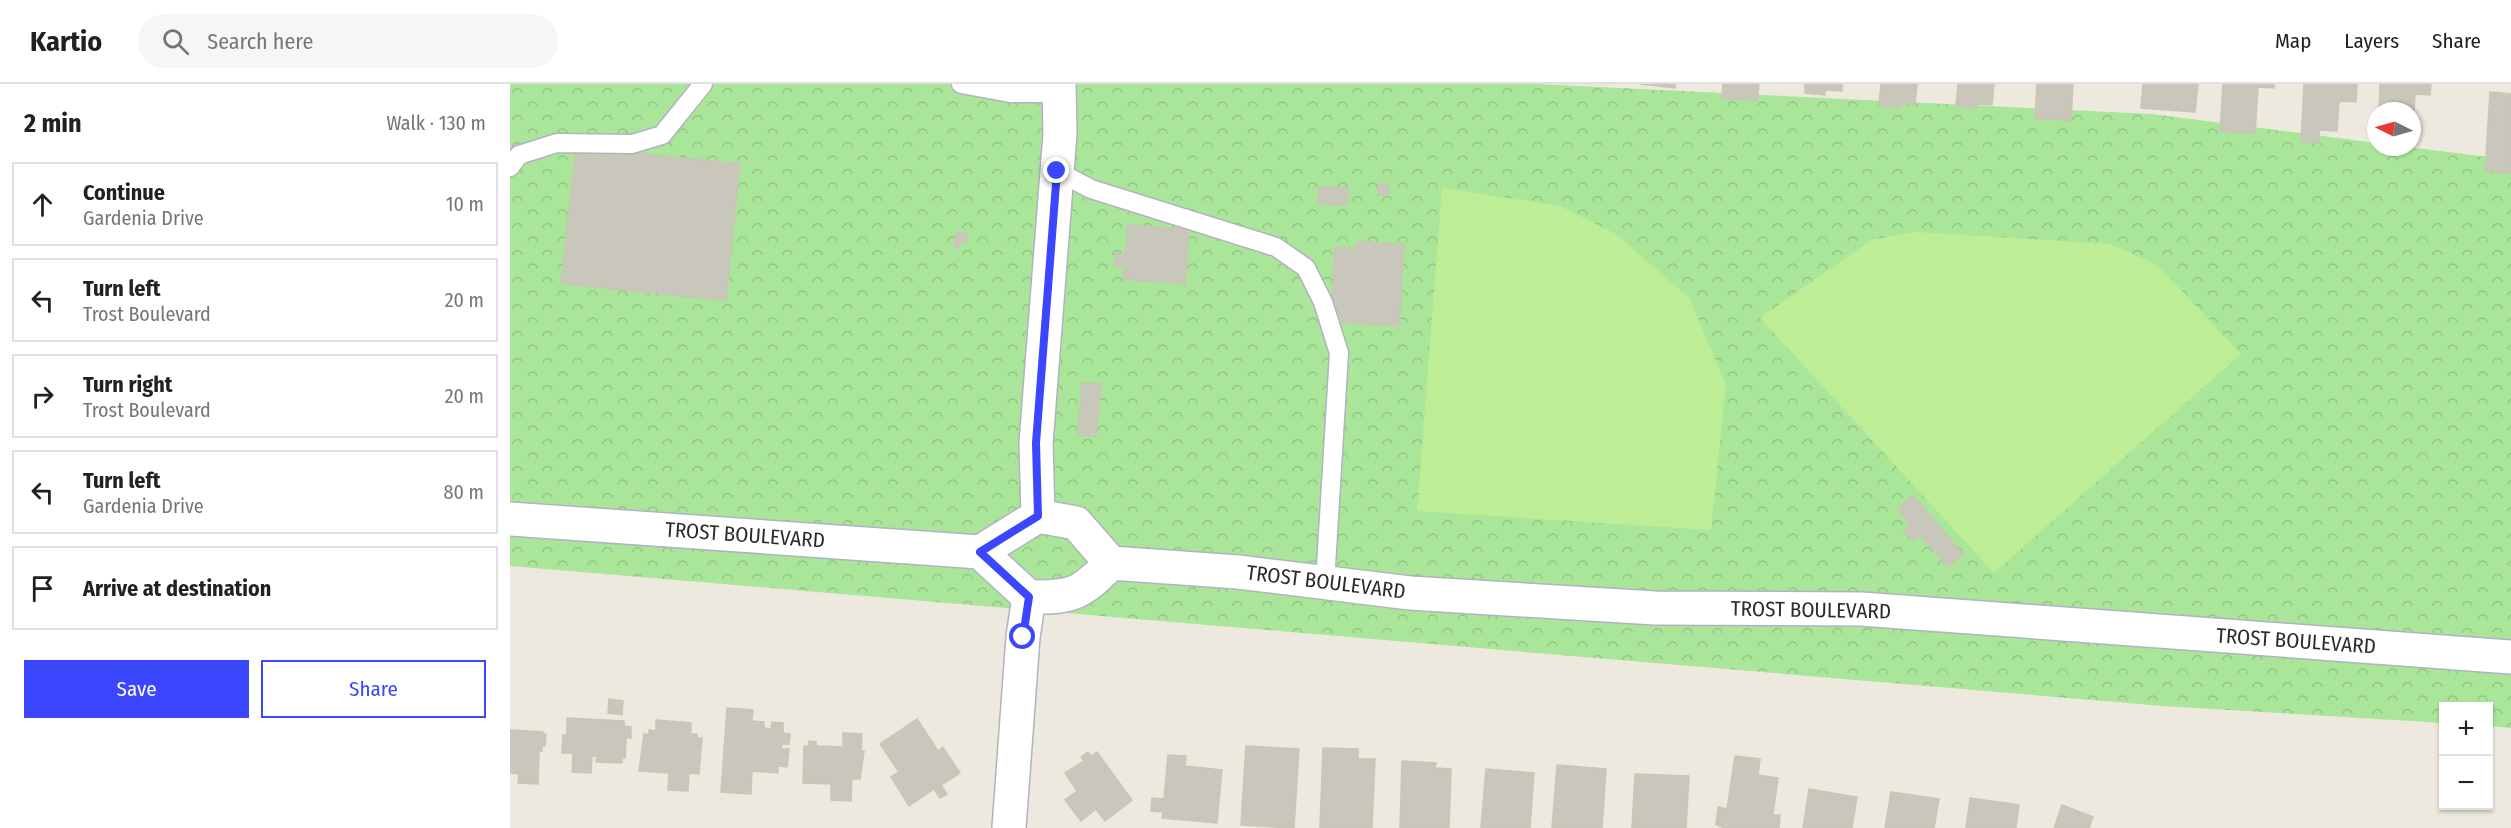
<!DOCTYPE html>
<html lang="en">
<head>
<meta charset="utf-8">
<style>
	:root { --surface:#fff; --page:#f6f6f6; --text:#202124; --muted:#757577; --line:#e0e0e0; --accent:#3a47ff }
	body { margin:0; font-family:"Fira Sans Condensed",sans-serif; background:var(--page); color:var(--text) }
	.controls { position:absolute; right:18px; bottom:18px; display:grid; overflow:hidden; border-radius:0px; box-shadow:0 2px 4px #0004 }
	.controls button { width:54px; height:54px; display:grid; place-items:center; padding:0; border:0; border-bottom:2px solid var(--line); background:var(--surface); color:var(--text); font:30px sans-serif }
	.compass { position:absolute; left:1857px; top:18px; width:54px; height:54px; border-radius:50%; background:var(--surface); box-shadow:0 2px 4px #0004; rotate:275deg }
	.stop { position:absolute; width:18px; height:18px; margin:-14px; border:4px solid #3a47ff; border-radius:50%; background:#fff }
	.stop.end { background:#3a47ff; border-color:#fff; box-shadow:0 2px 6px #0008 }
	.list { margin:0; padding:0; list-style:none }
	h2 { display:flex; justify-content:space-between; align-items:center; height:78px; margin:0; padding:0 24px; font-size:26px }
	h2 small { font-size:20px; font-weight:400; color:var(--muted) }
	.list li { display:grid; grid-template-columns:39px 1fr auto; gap:18px; align-items:center; box-sizing:border-box; height:84px; margin:0 12px 12px; padding:0 12px; border:2px solid var(--line); border-radius:0px }
	.list b { display:block; font-size:22px; white-space:nowrap }
	.list p { margin:0; font-size:20px; white-space:nowrap; color:var(--muted) }
	.list em { font-size:20px; font-style:normal; color:var(--muted) }
	.actions { display:flex; gap:12px; padding:18px 24px }
	.actions a { flex:1; padding:14px 0; border:2px solid var(--accent); border-radius:0px; text-align:center; font-size:21px; color:var(--accent) }
	.actions .main { background:var(--accent); color:#fff }
	.icon { flex:none; width:33px; height:33px; fill:none; stroke:currentColor; stroke-width:2; stroke-linecap:round; stroke-linejoin:round }
	.map { position:relative; flex:none; width:2001px; height:744px; overflow:hidden }
	header { display:flex; align-items:center; gap:36px; box-sizing:border-box; height:84px; padding:0 30px; background:var(--surface); border-bottom:2px solid var(--line) }
	header strong { font-size:28px }
	nav { display:flex; gap:33px; margin-inline-start:auto; font-size:21px }
	.search { width:420px; height:54px; background:var(--page); display:flex; align-items:center; gap:15px; box-sizing:border-box; padding:0 21px; border-radius:33px; color:var(--muted); font-size:22px }
	main { display:flex }
	aside { flex:1; background:var(--surface) }
	.map>svg:first-child { display:block }
	.forest { fill:url(#forest-crowns) }
	.pitch { fill:#bded94 }
	.building { fill:#c9c7bc; stroke:#cac5b7; stroke-width:1.5 }
	.lines { fill:none; stroke-linecap:round; stroke-linejoin:round }
	.service-casing { stroke:#b2b2c0; stroke-width:21 }
	.minor-casing { stroke:#b2b2c0; stroke-width:36 }
	.service { stroke:#fff; stroke-width:18 }
	.minor { stroke:#fff; stroke-width:33 }
	.route { stroke:#3a47ff; stroke-width:8 }
	.labels { text-anchor:middle; dominant-baseline:central; stroke-width:5; stroke-linejoin:round; paint-order:stroke }
	.street-label { font-size:21px; fill:#2c2c2c; stroke:#fff }
</style>
</head>
<body>
<header>
<strong>Kartio</strong>
<div class="search"><svg class="icon" aria-label="search" viewBox="0 0 24 24"><circle cx="10" cy="10" r="6"/><path d="M15 15l6 6"/></svg>Search here</div>
<nav><a>Map</a><a>Layers</a><a>Share</a></nav>
</header>
<main>
<aside>
<h2>2 min<small>Walk · 130 m</small></h2>
<ul class="list">
<li><svg class="icon" aria-label="ahead" viewBox="0 0 24 24"><path d="M12 20V5M6 11l6-6 6 6"/></svg><div><b>Continue</b><p>Gardenia Drive</p></div><em>10 m</em></li>
<li><svg class="icon" aria-label="left" viewBox="0 0 24 24"><path d="M17 20v-9H6M10 6l-5 5 5 5"/></svg><div><b>Turn left</b><p>Trost Boulevard</p></div><em>20 m</em></li>
<li><svg class="icon" aria-label="right" viewBox="0 0 24 24"><path d="M7 20v-9h11M14 6l5 5-5 5"/></svg><div><b>Turn right</b><p>Trost Boulevard</p></div><em>20 m</em></li>
<li><svg class="icon" aria-label="left" viewBox="0 0 24 24"><path d="M17 20v-9H6M10 6l-5 5 5 5"/></svg><div><b>Turn left</b><p>Gardenia Drive</p></div><em>80 m</em></li>
<li><svg class="icon" aria-label="arrive" viewBox="0 0 24 24"><path d="M6 21V4h12l-3 4 3 4H6"/></svg><div><b>Arrive at destination</b></div></li>
</ul>
<div class="actions"><a class="main">Save</a><a>Share</a></div>
</aside>
<div class="map">
<svg width="2001" height="744" viewBox="0 0 2001 744">
	<defs>
		<pattern id="forest-crowns" width="20" height="18" patternUnits="userSpaceOnUse" patternTransform="scale(1.5)"><rect width="20" height="18" fill="#aae699"/><path d="M2 6a3 3 0 1 1 6 0M12 15a3 3 0 1 1 6 0" fill="none" stroke="#92c584"/></pattern>
	</defs>
	<rect width="100%" height="100%" fill="#eee9de"/>
	<path class="forest" d="M 0,0 L 1027,0 L 1642,30 L 1866,59 L 1866,63 L 1899,63 L 2001,76 L 2001,644 L 1979,642 L 1978,622 L 1934,622 L 1933,639 L 1653,622 L 0,482 Z"/>
	<path class="pitch" d="M 932,104 L 1050,122 L 1106,150 L 1179,214 L 1216,300 L 1201,446 L 907,427 Z
		M 1406,148 L 1599,160 L 1648,181 L 1731,270 L 1484,489 L 1250,234 L 1361,156 Z"/>
	<path class="building" d="M 1130,0 L 1165,0 L 1165,4 Z
		M 1213,0 L 1249,0 L 1247,17 L 1212,14 Z
		M 1295,0 L 1332,0 L 1332,7 L 1315,6 L 1315,11 L 1295,9 Z
		M 1371,0 L 1407,0 L 1405,21 L 1390,20 L 1390,24 L 1369,22 Z
		M 1448,0 L 1484,0 L 1482,21 L 1466,20 L 1466,24 L 1446,22 Z
		M 1527,0 L 1563,0 L 1561,37 L 1525,34 Z
		M 1633,0 L 1688,0 L 1685,28 L 1631,24 Z
		M 1713,0 L 1764,0 L 1764,4 L 1748,3 L 1745,50 L 1710,47 Z
		M 1794,0 L 1847,0 L 1846,18 L 1829,17 L 1827,47 L 1809,46 L 1809,59 L 1791,58 Z
		M 1870,0 L 1921,0 L 1920,11 L 1905,10 L 1902,60 L 1902,27 L 1869,27 Z
		M 1980,8 L 2001,10 L 2001,89 L 1975,87 Z
		M 66,63 L 230,80 L 216,217 L 51,199 Z
		M 868,100 L 878,100 L 878,111 L 868,111 Z
		M 809,103 L 838,104 L 837,121 L 808,120 Z
		M 618,141 L 679,146 L 675,200 L 613,195 L 614,183 L 604,182 L 605,169 L 615,170 Z
		M 446,148 L 457,150 L 456,158 L 450,157 L 449,164 L 444,163 Z
		M 847,158 L 894,160 L 889,242 L 820,238 L 825,163 L 847,164 Z
		M 572,299 L 591,300 L 586,353 L 568,351 Z
		M 1403,411 L 1453,470 L 1438,483 L 1410,451 L 1403,457 L 1393,446 L 1400,440 L 1388,425 Z
		M 99,615 L 113,617 L 112,631 L 98,629 Z
		M 217,624 L 243,626 L 242,637 L 254,638 L 254,644 L 261,645 L 262,638 L 273,639 L 273,649 L 280,650 L 279,660 L 272,660 L 271,665 L 279,665 L 277,683 L 268,682 L 268,689 L 242,687 L 241,710 L 211,708 Z
		M 57,634 L 114,637 L 114,642 L 121,643 L 121,654 L 116,653 L 115,674 L 112,674 L 112,679 L 86,678 L 87,672 L 82,672 L 81,689 L 62,688 L 63,669 L 52,669 L 53,651 L 57,651 Z
		M 407,635 L 428,667 L 433,663 L 450,689 L 431,701 L 437,710 L 430,714 L 424,705 L 399,722 L 381,693 L 389,688 L 370,660 Z
		M 146,636 L 181,639 L 181,650 L 187,650 L 187,654 L 192,654 L 189,690 L 179,689 L 178,707 L 158,706 L 159,689 L 129,687 L 134,650 L 139,651 L 139,646 L 146,647 Z
		M 0,646 L 33,648 L 32,650 L 36,650 L 35,662 L 32,662 L 32,667 L 29,667 L 28,700 L 8,699 L 9,690 L 0,689 Z
		M 333,649 L 352,650 L 351,667 L 354,667 L 350,695 L 342,695 L 341,717 L 321,716 L 321,700 L 293,699 L 294,662 L 299,662 L 299,657 L 306,658 L 306,662 L 333,663 Z
		M 736,662 L 789,665 L 784,744 L 731,741 Z
		M 813,664 L 848,665 L 848,675 L 865,675 L 862,744 L 810,744 Z
		M 578,668 L 581,672 L 587,668 L 622,716 L 595,737 L 586,725 L 571,737 L 555,716 L 567,707 L 555,689 L 574,677 L 571,673 Z
		M 658,671 L 676,672 L 675,682 L 712,686 L 707,739 L 652,734 L 653,728 L 641,727 L 642,714 L 654,715 Z
		M 1225,672 L 1250,675 L 1248,691 L 1268,694 L 1263,731 L 1270,731 L 1269,744 L 1215,744 L 1206,741 L 1208,723 L 1217,725 Z
		M 892,677 L 926,679 L 925,684 L 941,685 L 939,744 L 890,744 Z
		M 1047,681 L 1096,685 L 1092,744 L 1042,744 Z
		M 976,685 L 1024,689 L 1020,744 L 971,744 Z
		M 1125,690 L 1179,692 L 1176,744 L 1122,744 Z
		M 1299,705 L 1347,713 L 1342,744 L 1293,744 Z
		M 1381,708 L 1429,715 L 1424,744 L 1375,744 Z
		M 1460,714 L 1509,721 L 1506,744 L 1456,744 Z
		M 1552,721 L 1583,733 L 1579,744 L 1544,744 Z"/>
	<g class="lines">
		<defs>
			<path id="service" d="M 451,0 L 500,9 L 550,9
				M 0,83 L 9,71 L 47,59 L 122,60 L 152,51 L 193,0
				M 547,87 L 581,105 L 766,163 L 796,184 L 813,218 L 829,269 L 815,499"/>
			<path id="minor" d="M 528,432 L 526,359 L 550,50 L 549,0
				M 0,435 L 470,468 L 519,513 C 562,514 571,510 601,479
				M 470,468 L 528,432 L 566,439 L 601,479 L 728,488 L 900,509 L 1145,524 L 1351,525 L 2001,573
				M 499,744 L 513,553 L 519,513"/>
		</defs>
		<use href="#service" class="service-casing"/>
		<use href="#minor" class="minor-casing"/>
		<use href="#service" class="service"/>
		<use href="#minor" class="minor"/>
	</g>
	<g class="lines">
		<path class="route" d="M 513,553 L 519,513 L 470,468 L 528,432 L 526,359 L 547,87"/>
	</g>
	<g class="labels">
		<g class="street-label">
			<text transform="translate(235 451) rotate(4)">TROST BOULEVARD</text>
			<text transform="translate(816 498) rotate(7)">TROST BOULEVARD</text>
			<text transform="translate(1301 526) rotate(1)">TROST BOULEVARD</text>
			<text transform="translate(1786 557) rotate(4)">TROST BOULEVARD</text>
		</g>
	</g>
</svg>
<div class="controls">
<button>+</button>
<button>−</button>
</div>
<svg class="compass" viewBox="-18 -18 36 36"><path d="M0-13l5 13h-10z" fill="#e53935"/><path d="M0 13l5-13h-10z" fill="#757577"/></svg>
<div class="stop" style="left:513px;top:553px"></div>
<div class="stop end" style="left:547px;top:87px"></div>
</div>
</main>
</body>
</html>
